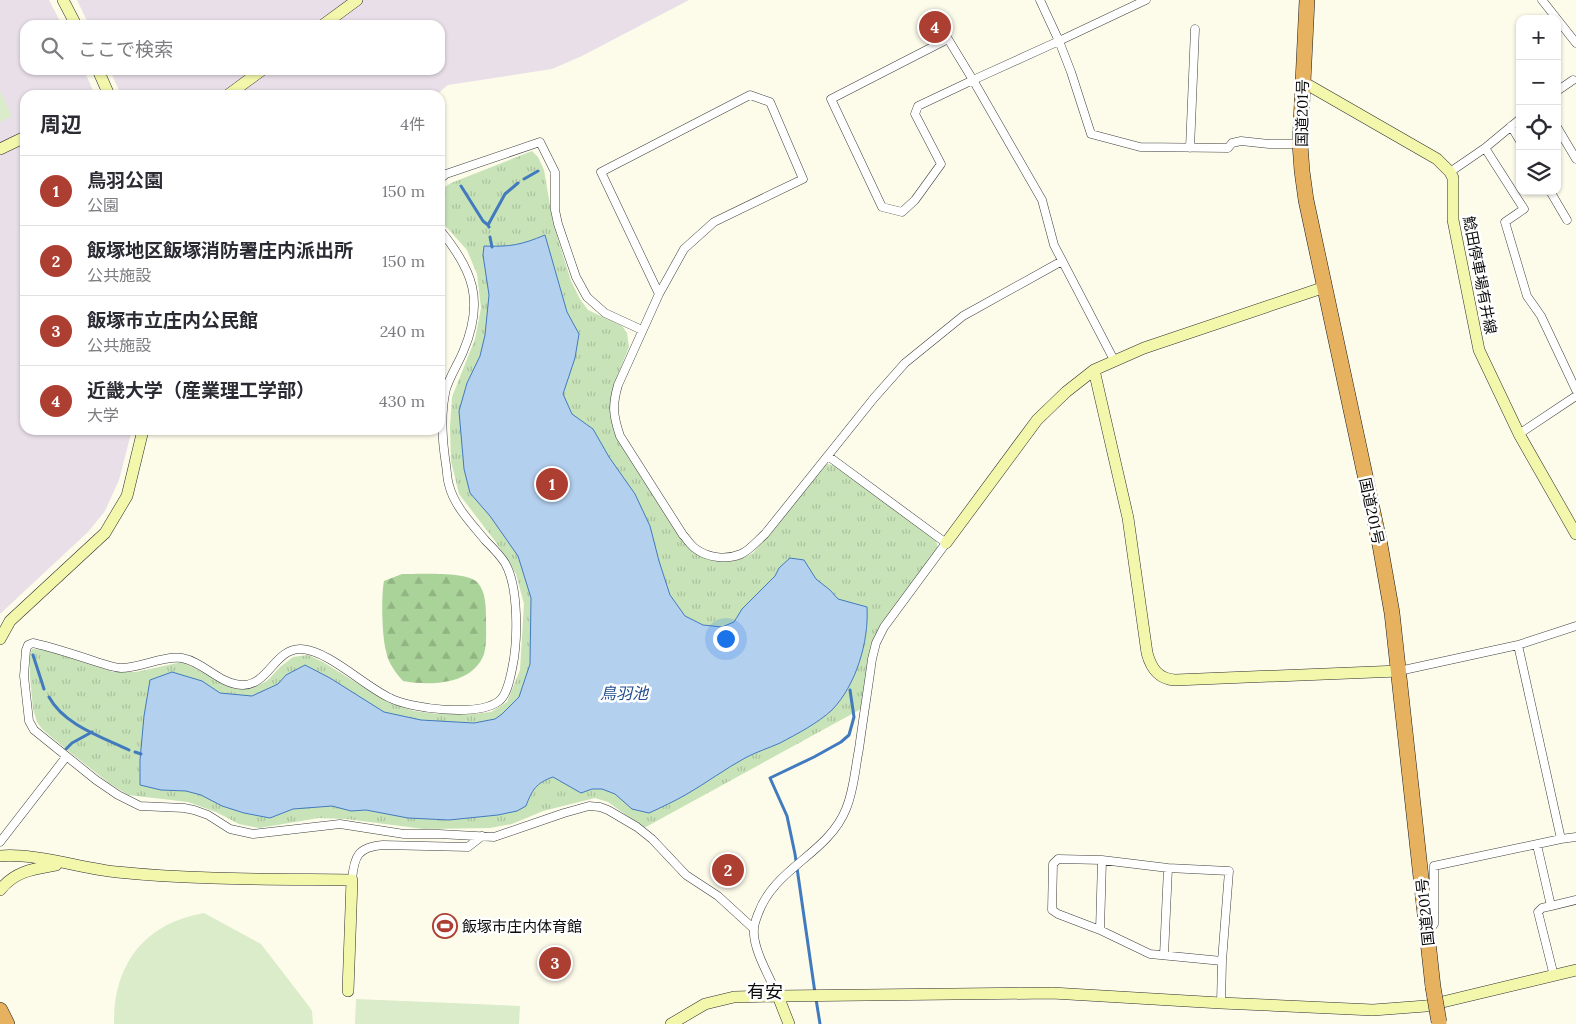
<!DOCTYPE html>
<html lang="ja">
<head>
<meta charset="utf-8">
<style>
	:root { --surface:#fff; --page:#f7f7f7; --text:#2b2b33; --muted:#7c7c81; --line:#e1e1e2; --accent:#ac3f31 }
	body { margin:0; font-family:Lora,"Noto Sans JP",serif; background:var(--page); color:var(--text) }
	.controls { position:absolute; right:15px; top:15px; display:grid; overflow:hidden; border-radius:10px; box-shadow:0 1px 4px #0004 }
	.controls button { width:45px; height:45px; display:grid; place-items:center; padding:0; border:0; border-bottom:1px solid var(--line); background:var(--surface); color:var(--text); font:25px sans-serif }
	.you { position:absolute; left:725px; top:638px; width:18px; height:18px; margin:-12px; border:4px solid #fff; border-radius:50%; background:#1a73e8; box-shadow:0 0 0 8px #1a73e833 }
	.badge { display:grid; place-items:center; width:32px; height:32px; border-radius:50%; background:var(--accent); color:#fff; font-size:16px; font-weight:700 }
	.pin { position:absolute; translate:-50% -50%; border:2px solid #fff; box-shadow:0 1px 5px #0006 }
	.list { margin:0; padding:0; list-style:none }
	h2 { display:flex; justify-content:space-between; align-items:center; height:65px; margin:0; padding:0 20px; font-size:21px }
	h2 small { font-size:16px; font-weight:400; color:var(--muted) }
	.list li { display:grid; grid-template-columns:32px 1fr auto; gap:15px; align-items:center; box-sizing:border-box; height:70px; padding:0 20px; border-top:1px solid var(--line) }
	.list b { display:block; font-size:19px; white-space:nowrap }
	.list p { margin:0; font-size:16px; white-space:nowrap; color:var(--muted) }
	.list em { font-size:16px; font-style:normal; color:var(--muted) }
	.icon { flex:none; width:28px; height:28px; fill:none; stroke:currentColor; stroke-width:2; stroke-linecap:round; stroke-linejoin:round }
	.map { position:relative; flex:none; width:1576px; height:1024px; overflow:hidden }
	.search { position:absolute; background:var(--surface); box-shadow:0 1px 4px #0004; left:20px; top:20px; width:425px; height:55px; display:flex; align-items:center; gap:12px; box-sizing:border-box; padding:0 18px; border-radius:15px; color:var(--muted); font-size:19px }
	.panel { position:absolute; background:var(--surface); box-shadow:0 1px 4px #0004; left:20px; top:90px; width:425px; height:345px; border-radius:15px }
	.map>svg:first-child { display:block }
	.industrial { fill:#e9dfe9 }
	.forest { fill:url(#forest-firs) }
	.park { fill:url(#park-tufts) }
	.pitch { fill:#daecc9 }
	.water { fill:#b4d0ef; stroke:#427abf }
	.lines { fill:none; stroke-linecap:round; stroke-linejoin:round }
	.stream { stroke:#427abf; stroke-width:3 }
	.street-casing { stroke:#3e3e3e; stroke-width:9 }
	.secondary-casing { stroke:#2d2d2d; stroke-width:12 }
	.highway-casing { stroke:#1c1c1c; stroke-width:16 }
	.street { stroke:#fff; stroke-width:8 }
	.secondary { stroke:#f3f7ac; stroke-width:11 }
	.highway { stroke:#e6b260; stroke-width:15 }
	.highway-bridge-casing { stroke:#1c1c1c; stroke-width:16; stroke-linecap:butt }
	.highway-bridge { stroke:#e6b260; stroke-width:15 }
	.labels { text-anchor:middle; dominant-baseline:central; stroke-width:5; stroke-linejoin:round; paint-order:stroke }
	.street-label { font-size:15px; fill:#0b0b0b; stroke:#fff }
	.poi-label { font-size:15px; fill:#0b0b0b; stroke:#fff; text-anchor:start }
	.water-label { font-size:16px; font-style:italic; fill:#214e8f; stroke:#fff }
	.quarter-label { font-size:18px; fill:#0b0b0b; stroke:#fff }
</style>
</head>
<body>
<div class="map">
<svg width="1576" height="1024" viewBox="0 0 1576 1024">
	<defs>
		<pattern id="forest-firs" width="22" height="20" patternUnits="userSpaceOnUse" patternTransform="scale(1.25)"><rect width="22" height="20" fill="#aad399"/><path d="M5 1l3.5 6h-7zM16 11l3.5 6h-7z" fill="#91b482"/></pattern>
		<pattern id="park-tufts" width="24" height="20" patternUnits="userSpaceOnUse" patternTransform="scale(1.25)"><rect width="24" height="20" fill="#c8e3b8"/><path d="M3 7l-1-3M5 7V3M7 7l1-3M15 17l-1-3M17 17v-4M19 17l1-3" fill="none" stroke="#aac19d"/></pattern>
	</defs>
	<rect width="100%" height="100%" fill="#fdfceb"/>
	<path class="industrial" d="M 0,0 L 49,0 L 62,25 L 25,25 L 25,70 L 84,70 L 95,95 L 25,95 L 25,430 L 132,430 L 119,480 L 105,511 L 88,532 L 0,614 Z
		M 77,0 L 689,0 L 582,56 L 552,69 L 448,85 L 436,95 L 121,95 L 110,70 L 440,70 L 440,25 L 89,25 Z"/>
	<path class="forest" d="M 402,574 C 418,574 466,571 477,582 C 486,591 486,608 486,619 C 486,630 487,644 484,654 C 473,685 430,686 403,681 C 396,673 388,663 386,651 C 382,635 381,597 384,581 Z"/>
	<path class="park" d="M 532,151 L 538,157 L 544,170 L 553,223 L 571,281 L 580,299 L 588,310 L 622,326 L 627,333 L 629,347 L 618,374 L 611,398 L 614,429 L 693,550 C 715,565 730,566 753,553 L 827,464 L 837,466 L 936,540 L 938,549 L 873,642 L 861,709 L 644,828 L 608,802 L 595,798 L 543,811 L 512,824 L 490,828 L 424,829 L 346,819 L 319,818 L 259,828 L 239,824 L 216,812 L 188,802 L 128,795 L 109,783 L 67,750 L 42,729 L 37,722 L 33,709 L 30,676 L 30,655 L 32,649 L 46,650 L 113,672 L 136,672 L 182,662 L 232,687 L 250,689 L 267,681 L 280,667 L 293,657 L 308,655 L 323,662 L 389,703 L 414,711 L 439,714 L 473,714 L 491,712 L 507,702 L 520,670 L 524,604 L 516,574 L 495,541 L 459,494 L 451,461 L 450,427 L 452,397 L 475,339 L 481,308 L 477,274 L 467,250 L 440,220 L 440,190 L 451,183 Z"/>
	<path class="pitch" d="M 0,91 L 12,116 L 0,122 Z
		M 204,913 L 261,944 L 308,1005 L 312,1011 L 313,1024 L 114,1024 C 113,964 145,923 204,913 Z
		M 356,999 L 520,1006 L 519,1024 L 355,1024 Z"/>
	<path class="water" d="M 545,235 L 567,312 L 579,334 L 575,358 L 563,394 L 572,414 L 593,429 L 609,457 L 635,494 L 650,526 L 659,561 L 670,595 L 685,616 L 703,625 L 722,627 L 734,622 L 742,609 L 775,576 L 779,568 L 790,558 L 804,560 L 816,579 L 830,590 L 838,599 L 867,607 C 869,642 856,685 832,710 C 818,723 797,734 780,743 C 769,748 756,752 745,758 C 725,769 706,783 687,794 C 675,801 662,807 649,813 L 632,809 L 615,794 L 602,789 L 592,789 L 581,793 L 553,777 C 536,783 532,790 526,806 L 517,811 L 498,815 L 449,820 L 408,818 L 366,810 L 351,811 L 332,806 L 293,809 L 270,818 L 244,813 L 222,806 L 201,795 L 186,791 L 161,790 L 140,785 L 140,760 L 144,716 L 150,680 L 172,672 L 202,681 L 220,693 L 252,696 L 278,684 L 286,675 L 305,665 L 330,678 L 384,712 L 421,720 L 474,723 L 495,719 L 502,714 L 519,697 L 530,664 L 531,598 L 518,556 L 490,516 L 470,493 L 464,469 L 459,411 L 467,383 L 480,356 L 485,335 L 489,295 L 483,255 L 484,246 C 510,247 521,245 545,235 Z"/>
	<g class="lines">
		<path class="stream" d="M 524,179 L 538,171
			M 461,186 L 483,221 L 488,225
			M 489,227 L 488,225 L 505,194 L 518,183
			M 490,237 L 492,247
			M 33,655 L 44,689
			M 49,697 C 64,725 102,737 129,750
			M 66,749 L 72,743 L 92,732
			M 135,752 L 141,754
			M 815,993 L 795,854 L 787,816 L 770,778 L 814,757 L 841,742 L 849,735 L 854,717 L 850,690
			M 816,999 L 820,1024"/>
		<defs>
			<path id="street" d="M 1040,0 L 1059,41 L 1146,0
				M 1542,0 L 1557,19
				M 1557,19 L 1576,43
				M 948,39 L 973,80 L 918,106 L 915,114 L 941,164 L 915,200 L 902,212 L 882,207 L 831,99 Z
				M 1557,91 L 1573,80
				M 750,95 L 770,102 L 803,179 L 714,222 L 684,249 L 659,294 L 601,172 Z
				M 1511,126 L 1520,141
				M 1557,127 L 1576,159
				M 1190,148 L 1195,29
				M 1485,148 L 1524,209 L 1505,222 L 1527,296 L 1541,316 L 1576,390
				M 1450,172 L 1485,148 L 1520,119
				M 440,179 L 446,174 L 540,142 L 555,172 L 555,210 L 558,224 L 576,277 L 587,297 L 605,313 L 642,330
				M 1550,191 L 1567,220
				M 440,230 C 473,270 485,301 463,352 C 458,364 450,376 446,389 C 440,414 442,439 446,465 C 447,471 447,479 449,485 C 454,506 472,524 485,540 C 492,547 500,555 505,563 C 519,587 518,642 512,669 C 510,679 507,695 499,701 C 478,717 412,709 390,698 C 364,686 328,650 301,649 C 275,648 268,686 242,685 C 219,684 204,662 182,658 C 164,655 140,668 121,668 C 114,668 104,664 97,662 C 76,655 55,648 33,643 L 28,645 L 26,650 L 24,676 L 29,721 L 34,730 L 96,780 L 118,795 L 140,806 L 184,808 L 194,810 L 208,815 L 230,829 L 253,834 L 340,824 L 404,834 L 439,834 L 494,837 L 564,813 L 589,806 L 600,807 L 608,810 L 637,827 L 652,839 L 686,875 L 718,896 L 754,929
				M 659,294 L 618,385 C 612,406 613,415 620,436 L 683,535 C 687,539 691,546 696,549 C 708,558 727,560 741,554 C 750,550 757,541 765,534 L 874,398 L 905,363 L 963,316 L 1062,261
				M 1114,360 L 1054,245 L 1042,200 L 973,80 L 1059,41 L 1071,72 L 1091,134 L 1140,147 L 1228,148 L 1232,143 L 1241,141 L 1269,144 L 1300,144
				M 1519,434 L 1576,396
				M 1518,645 L 1561,839
				M 1399,671 L 1518,645 L 1576,626
				M 0,842 L 66,757
				M 1537,845 L 1551,906 L 1576,900
				M 1058,859 L 1102,860 L 1168,868 L 1229,871 L 1222,961 L 1150,954 L 1100,930 L 1058,914 L 1052,910 L 1053,864 Z
				M 352,880 C 354,856 358,847 383,845 L 468,847 L 482,836
				M 1551,906 L 1542,908 L 1538,912 L 1554,976
				M 1100,930 L 1102,860
				M 1428,932 L 1434,924 L 1434,866 L 1561,839 L 1576,837
				M 1164,955 L 1168,868
				M 778,996 C 770,978 752,948 754,929 C 754,924 756,919 758,914 C 774,868 828,854 846,809 C 854,790 855,769 859,749 C 863,719 868,689 872,659 L 876,643 L 884,627 L 946,543 L 828,456
				M 1221,1003 L 1222,961"/>
			<path id="secondary" d="M 63,0 L 76,25
				M 323,25 L 357,0
				M 98,70 L 109,95
				M 1303,82 L 1437,159 L 1450,172 L 1453,178 L 1453,220 L 1479,350 L 1519,434 L 1576,534
				M 228,95 L 262,70
				M 0,149 L 25,137
				M 1094,370 L 1128,518 L 1147,653 C 1151,668 1158,679 1175,680 L 1399,671
				M 946,543 L 1037,420 L 1066,392 L 1094,370 L 1144,348 L 1325,287
				M 0,639 L 10,621 L 105,533 L 127,496 L 143,430
				M 0,856 C 36,853 80,868 117,872 C 195,880 274,879 352,880 L 348,991
				M 0,890 C 15,871 33,869 56,865
				M 778,996 L 789,1024
				M 671,1024 L 705,1004 L 734,997 L 778,996 L 1052,993 L 1221,1003 L 1373,1010 L 1426,1006 L 1576,970"/>
			<path id="highway" d="M 1307,0 L 1300,144 L 1302,171 L 1306,200 L 1380,545 L 1392,613 L 1433,987
				M 0,1010 L 7,1024"/>
		</defs>
		<use href="#street" class="street-casing"/>
		<use href="#secondary" class="secondary-casing"/>
		<use href="#highway" class="highway-casing"/>
		<use href="#street" class="street"/>
		<use href="#secondary" class="secondary"/>
		<use href="#highway" class="highway"/>
		<defs>
			<path id="highway-bridge" d="M 1433,987 L 1439,1022"/>
		</defs>
		<use href="#highway-bridge" class="highway-bridge-casing"/>
		<use href="#highway-bridge" class="highway-bridge"/>
	</g>
	<defs>
		<symbol id="stadium-ring" viewBox="-11 -11 22 22"><circle r="9.5" fill="#fff" stroke="#ac3f31" stroke-width="1.5"/><path d="M0-5a6.5 5 0 1 0 0 10a6.5 5 0 1 0 0-10ZM-3.5-1.8h7v3.6h-7Z" fill="#ac3f31"/></symbol>
	</defs>
	<g fill-rule="evenodd">
		<use href="#stadium-ring" x="431" y="912" width="28" height="28"/>
	</g>
	<g class="labels">
		<g class="street-label">
			<text transform="translate(1302 113) rotate(-89)">国道201号</text>
			<text transform="translate(1480 275) rotate(79)">鯰田停車場有井線</text>
			<text transform="translate(1372 511) rotate(78)">国道201号</text>
			<text transform="translate(1425 912) rotate(-96)">国道201号</text>
		</g>
		<g class="poi-label">
			<text x="462" y="926">飯塚市庄内体育館</text>
		</g>
		<g class="water-label">
			<text x="624" y="693">鳥羽池</text>
		</g>
		<g class="quarter-label">
			<text x="765" y="991">有安</text>
		</g>
	</g>
</svg>
<div class="controls">
<button>+</button>
<button>−</button>
<button><svg class="icon" aria-label="locate" viewBox="0 0 24 24"><circle cx="12" cy="12" r="6"/><path d="M12 2v4M12 18v4M2 12h4M18 12h4"/></svg></button>
<button><svg class="icon" aria-label="layers" viewBox="0 0 24 24"><path d="M12 4l9 5-9 5-9-5zM3 14l9 5 9-5"/></svg></button>
</div>
<div class="you"></div>
<div class="pin badge" style="left:552px;top:484px">1</div>
<div class="pin badge" style="left:728px;top:870px">2</div>
<div class="pin badge" style="left:555px;top:963px">3</div>
<div class="pin badge" style="left:935px;top:27px">4</div>
<div class="search"><svg class="icon" aria-label="search" viewBox="0 0 24 24"><circle cx="10" cy="10" r="6"/><path d="M15 15l6 6"/></svg>ここで検索</div>
<section class="panel">
<h2>周辺<small>4件</small></h2>
<ul class="list">
<li><span class="badge">1</span><div><b>鳥羽公園</b><p>公園</p></div><em>150 m</em></li>
<li><span class="badge">2</span><div><b>飯塚地区飯塚消防署庄内派出所</b><p>公共施設</p></div><em>150 m</em></li>
<li><span class="badge">3</span><div><b>飯塚市立庄内公民館</b><p>公共施設</p></div><em>240 m</em></li>
<li><span class="badge">4</span><div><b>近畿大学（産業理工学部）</b><p>大学</p></div><em>430 m</em></li>
</ul>
</section>
</div>
</body>
</html>
